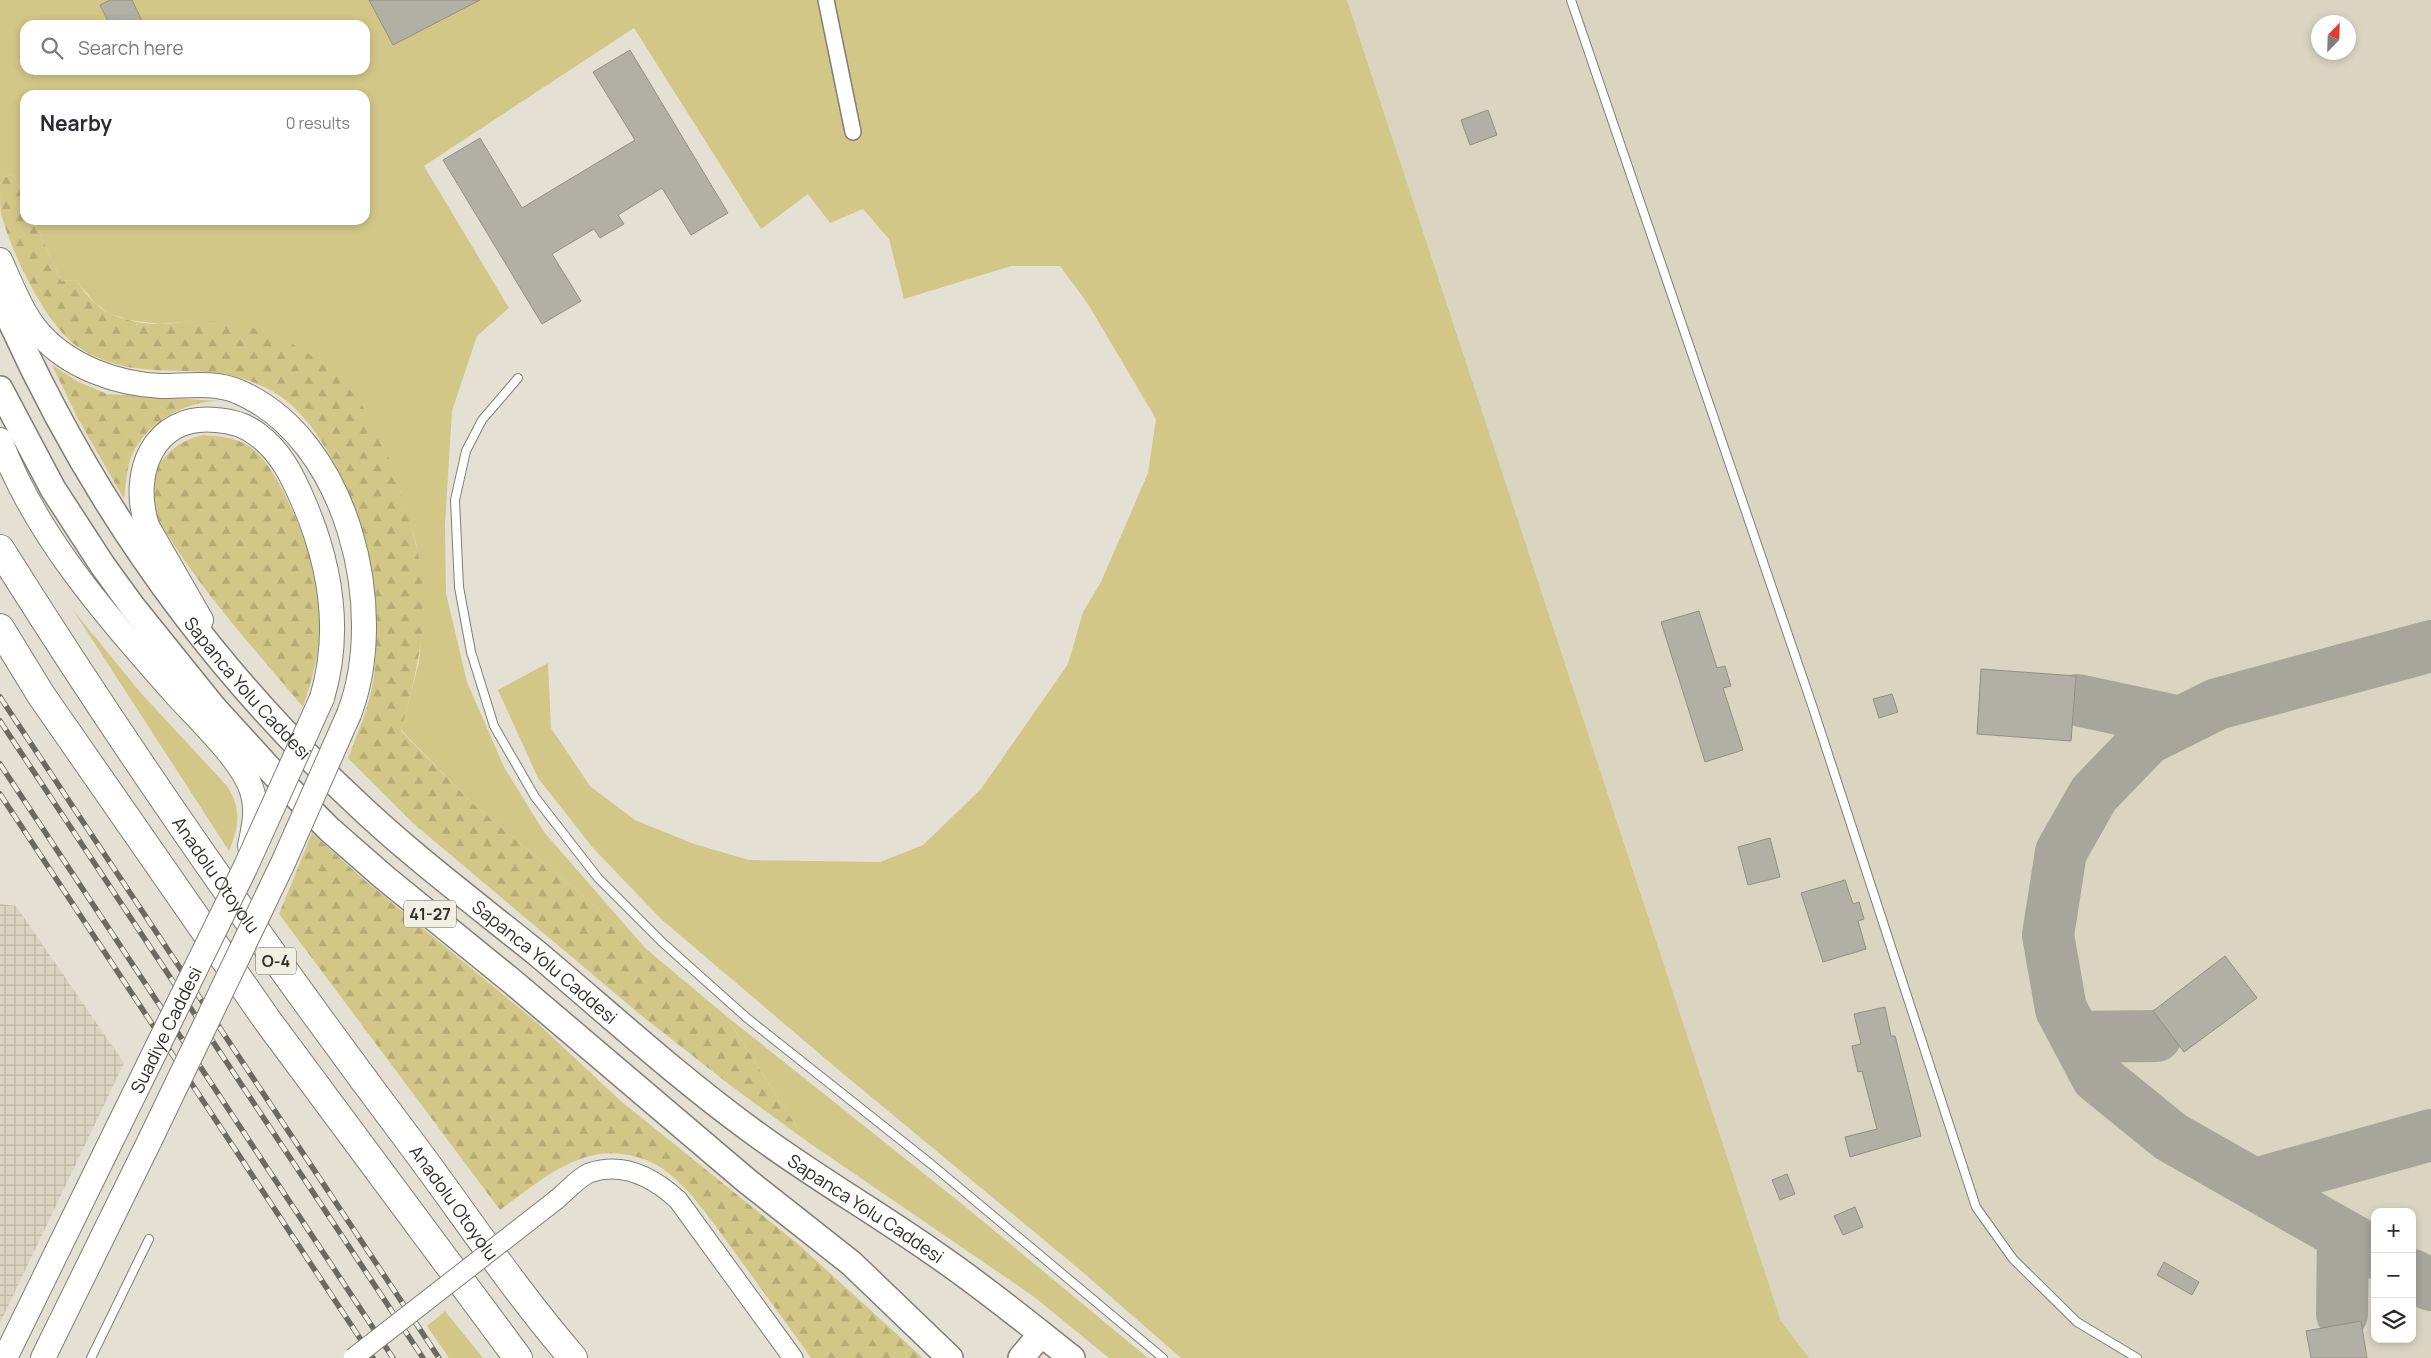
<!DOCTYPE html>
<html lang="en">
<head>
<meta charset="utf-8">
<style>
	:root { --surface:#fff; --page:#f7f7f7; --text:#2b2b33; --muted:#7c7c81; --line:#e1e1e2 }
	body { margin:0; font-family:Manrope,sans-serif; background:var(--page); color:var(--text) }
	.controls { position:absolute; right:15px; bottom:15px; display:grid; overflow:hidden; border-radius:10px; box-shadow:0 2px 8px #0003 }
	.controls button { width:45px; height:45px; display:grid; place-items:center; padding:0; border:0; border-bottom:1px solid var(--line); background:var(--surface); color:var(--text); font:25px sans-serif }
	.compass { position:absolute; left:2311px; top:15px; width:45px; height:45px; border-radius:50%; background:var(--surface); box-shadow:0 2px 8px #0003; rotate:23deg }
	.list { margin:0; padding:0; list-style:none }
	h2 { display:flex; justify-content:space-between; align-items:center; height:65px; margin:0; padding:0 20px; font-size:21px }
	h2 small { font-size:16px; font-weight:400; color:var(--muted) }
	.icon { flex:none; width:28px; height:28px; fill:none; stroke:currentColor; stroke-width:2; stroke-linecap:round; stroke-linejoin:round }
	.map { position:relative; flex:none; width:2431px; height:1358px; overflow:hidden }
	.search { position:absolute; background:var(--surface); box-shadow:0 2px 8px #0003; left:20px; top:20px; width:350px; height:55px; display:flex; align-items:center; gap:12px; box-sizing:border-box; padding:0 18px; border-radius:15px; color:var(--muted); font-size:19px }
	.panel { position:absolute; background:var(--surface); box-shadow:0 2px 8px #0003; left:20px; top:90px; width:350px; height:135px; border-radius:15px }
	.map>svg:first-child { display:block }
	.built { fill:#d9d5c1; fill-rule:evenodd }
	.industrial { fill:url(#industrial-grid) }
	.green { fill:#d3c787; fill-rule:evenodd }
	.forest { fill:url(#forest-firs) }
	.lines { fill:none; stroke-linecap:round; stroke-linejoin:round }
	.taxiway { stroke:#a8a69b; stroke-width:52 }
	.building { fill:#b2b0a4; stroke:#929084 }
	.service-casing { stroke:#807e72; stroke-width:10 }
	.minor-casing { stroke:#807e72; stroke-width:18 }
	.tertiary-casing { stroke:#807e72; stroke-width:21 }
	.primary-casing { stroke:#807e72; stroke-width:26 }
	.trunk-casing { stroke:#807e72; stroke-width:28 }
	.motorway-casing { stroke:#807e72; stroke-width:30 }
	.service { stroke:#fff; stroke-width:8 }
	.minor { stroke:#fff; stroke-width:15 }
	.tertiary { stroke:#fff; stroke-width:19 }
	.primary { stroke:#fff; stroke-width:24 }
	.trunk { stroke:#fff; stroke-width:25 }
	.motorway { stroke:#fff; stroke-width:28 }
	.rail-casing { stroke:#6b6a62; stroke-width:5.5 }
	.rail { stroke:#f1efe2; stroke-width:4; stroke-dasharray:11; stroke-linecap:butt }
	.tertiary-bridge-casing { stroke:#807e72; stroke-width:21; stroke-linecap:butt }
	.primary-bridge-casing { stroke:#807e72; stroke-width:26; stroke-linecap:butt }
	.tertiary-bridge { stroke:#fff; stroke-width:19 }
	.primary-bridge { stroke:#fff; stroke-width:24 }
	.labels { text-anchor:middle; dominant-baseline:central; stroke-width:5; stroke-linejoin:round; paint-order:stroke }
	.shield { fill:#f1efe2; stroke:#6a6961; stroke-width:1 }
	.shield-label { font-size:16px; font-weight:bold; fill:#302f2a }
	.street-label { font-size:18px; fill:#302f2a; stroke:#f1efe2 }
</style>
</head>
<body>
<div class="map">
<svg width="2431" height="1358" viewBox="0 0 2431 1358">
	<defs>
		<pattern id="industrial-grid" width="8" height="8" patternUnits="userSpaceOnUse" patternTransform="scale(1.25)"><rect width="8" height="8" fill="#d9d5c1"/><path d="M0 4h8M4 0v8" fill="none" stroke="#bbb7a6"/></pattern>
		<pattern id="forest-firs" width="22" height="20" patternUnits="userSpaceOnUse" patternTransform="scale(1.25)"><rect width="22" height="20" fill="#d3c787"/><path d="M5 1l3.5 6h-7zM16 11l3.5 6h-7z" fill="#b5ab75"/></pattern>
	</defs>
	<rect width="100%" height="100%" fill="#e4e1d4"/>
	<path class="built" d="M 1347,0 L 2431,0 L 2431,1358 L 1809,1358 L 1781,1321 ZM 2318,22 L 2348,22 L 2348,52 L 2318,52 ZM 2375,1212 L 2412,1212 L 2412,1339 L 2375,1339 Z"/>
	<path class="industrial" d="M 0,904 L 16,906 L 124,1063 L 0,1323 Z"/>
	<path class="green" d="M 0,0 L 1347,0 L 1781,1321 L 1809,1358 L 1181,1358 L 1079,1269 L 841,1072 L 661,919 L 593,848 L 538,778 L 498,690 L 548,663 L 551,728 L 590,786 L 635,820 L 694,844 L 749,860 L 880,862 L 923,845 L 981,789 L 1068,664 L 1083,612 L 1101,582 L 1148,473 L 1156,419 L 1088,304 L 1060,266 L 1011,266 L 904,299 L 889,239 L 863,209 L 830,223 L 808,194 L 761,229 L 634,28 L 424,166 L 509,308 L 477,336 L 452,411 L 445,525 L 446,593 L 467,682 L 504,767 L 544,832 L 646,949 L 471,802 L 401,730 L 419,662 L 424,603 L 416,543 L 397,482 L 259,330 L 226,323 L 196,321 L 160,324 L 128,320 L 109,313 L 95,303 L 76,280 L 61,281 L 34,220 L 365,220 L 365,95 L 25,95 L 25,201 L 13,174 L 0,178 ZM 25,25 L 365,25 L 365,70 L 25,70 Z
		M 73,610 L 140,692 L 227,786 C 242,809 239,827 229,851 Z
		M 725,1015 L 962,1204 L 1148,1358 L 1109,1358 L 1033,1296 L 805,1140 Z
		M 445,1311 L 483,1358 L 449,1358 L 427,1326 Z"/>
	<path class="forest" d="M 13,174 L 25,201 L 25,220 L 34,220 L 61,281 L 76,280 C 82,287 87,297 95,303 C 110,318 141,325 162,324 C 173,324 185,321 196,321 C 216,320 239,324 259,330 C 305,344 345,377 370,417 C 385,441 398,485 407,512 C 415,540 425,575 424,605 C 423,648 412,689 401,731 L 471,802 L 725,1015 L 805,1140 L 730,1085 L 642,1016 L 414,824 L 348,758 C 360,727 374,696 375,662 C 378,625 376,583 366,547 C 353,495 320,416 270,390 C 223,365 190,374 142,369 C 121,367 95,359 78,347 C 45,324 12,253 1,214 C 0,204 0,189 0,178 Z
		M 52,365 L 79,382 L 107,394 L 221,401 C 182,401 140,425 129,464 C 126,475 126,488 124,499 L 77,417 Z
		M 203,435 C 219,436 233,437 247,445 C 281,464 317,565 320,603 C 324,640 314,673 303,707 C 258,653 209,600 171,540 C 164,530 153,516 152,503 C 147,468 171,442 203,435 Z
		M 312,833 L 363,879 L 534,1020 L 622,1102 L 798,1244 L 923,1358 L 811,1358 C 786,1323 761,1288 735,1253 C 714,1224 695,1194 667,1172 C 648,1157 622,1151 599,1154 C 562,1160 529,1189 500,1210 L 279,914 Z"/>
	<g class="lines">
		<path class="taxiway" d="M 2077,700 L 2180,722
			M 2076,1037 L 2156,1036
			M 2255,1184 L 2431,1135
			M 2375,1253 L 2171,1137 L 2097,1077 L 2061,1009 L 2048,935 L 2061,852 L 2094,794 L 2147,739 L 2217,704 L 2431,646
			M 2412,1275 L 2431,1285
			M 2342,1314 L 2343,1235"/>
	</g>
	<path class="building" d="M 110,0 L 132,0 L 144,25 L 110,25 L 100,5 Z
		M 369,0 L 480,0 L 393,45 Z
		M 630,50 L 728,213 L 691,235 L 662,188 L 618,215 L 624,224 L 600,238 L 594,229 L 552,254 L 581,301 L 542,324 L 443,160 L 480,138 L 522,208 L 635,140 L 593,72 Z
		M 1488,110 L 1497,135 L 1470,145 L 1461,120 Z
		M 1699,611 L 1717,668 L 1725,666 L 1731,686 L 1723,688 L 1743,750 L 1705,762 L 1661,622 Z
		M 1981,669 L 2076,676 L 2071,741 L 1977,734 Z
		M 1892,694 L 1898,712 L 1879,718 L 1873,699 Z
		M 1770,838 L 1780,877 L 1748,885 L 1738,847 Z
		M 1845,880 L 1853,904 L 1859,902 L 1864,919 L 1858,921 L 1866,949 L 1823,962 L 1801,893 Z
		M 2225,956 L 2257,998 L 2184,1052 L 2153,1011 Z
		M 1885,1007 L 1891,1036 L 1895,1036 L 1921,1136 L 1850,1157 L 1845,1137 L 1877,1129 L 1862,1071 L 1858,1072 L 1852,1046 L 1861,1044 L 1854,1014 Z
		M 1787,1174 L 1795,1194 L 1780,1200 L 1772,1180 Z
		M 1855,1207 L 1863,1227 L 1843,1235 L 1834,1216 Z
		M 2164,1262 L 2199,1282 L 2192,1295 L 2157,1275 Z
		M 2361,1321 L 2367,1358 L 2311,1358 L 2306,1331 Z"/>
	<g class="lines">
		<defs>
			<path id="service" d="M 1571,0 L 1812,705 L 1976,1207 L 2013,1259 L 2077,1322 L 2137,1358
				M 518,378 L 482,420 L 466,451 L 455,500 L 459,587 L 471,652 L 494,726 L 535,797 L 598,878 L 663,943 L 747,1018 L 931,1164 L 1163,1358
				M 91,1358 L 149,1239"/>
			<path id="minor" d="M 826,0 L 853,132"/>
			<path id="tertiary" d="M 556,1200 C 566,1192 578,1178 589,1173 C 623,1161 654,1178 678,1200 L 793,1358"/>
			<path id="primary" d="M 0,260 C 11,284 22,314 39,333 C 69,367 117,384 161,386 C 186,386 215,381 239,392 C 348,439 389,610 349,714
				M 0,440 C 35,535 106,615 172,690 C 194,715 236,754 249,783 C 259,805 255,823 250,846
				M 201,620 L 147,526 C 130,473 153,414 216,420 C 231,421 247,426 258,435 C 281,452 293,477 304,503 C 331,566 342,631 322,698
				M 5,1358 L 119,1125
				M 43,1358 L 150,1140"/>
			<g id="trunk">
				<path id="s1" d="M 0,297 C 82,486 199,656 350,797 C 409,854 475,903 539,955 C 609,1014 678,1077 752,1131 C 810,1174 872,1210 931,1251 C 980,1284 1025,1321 1072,1358"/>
				<path d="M 0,389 L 53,489 L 103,566 L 132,606 L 214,708 L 276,776 L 329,829 L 385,878 L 514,983 L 747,1181 L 851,1263 L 950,1358"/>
				<path d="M 1021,1358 L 1041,1334"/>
			</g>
			<g id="motorway">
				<path id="s2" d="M 0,549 C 129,755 268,953 414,1147 C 467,1218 515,1291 573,1358"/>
				<path d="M 0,628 L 41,695 L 267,1020 L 518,1358"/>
			</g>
		</defs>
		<use href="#service" class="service-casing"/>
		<use href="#minor" class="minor-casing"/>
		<use href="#tertiary" class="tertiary-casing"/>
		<use href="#primary" class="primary-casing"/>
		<use href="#trunk" class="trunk-casing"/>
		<use href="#motorway" class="motorway-casing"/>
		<use href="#service" class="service"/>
		<use href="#minor" class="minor"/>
		<use href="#tertiary" class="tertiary"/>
		<use href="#primary" class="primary"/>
		<use href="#trunk" class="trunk"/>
		<use href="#motorway" class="motorway"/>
		<defs>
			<path id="rail" d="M 0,697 L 439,1358
				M 0,721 L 423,1358
				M 0,764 L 393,1358
				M 0,794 L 373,1358"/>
		</defs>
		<use href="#rail" class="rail-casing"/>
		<use href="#rail" class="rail"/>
		<defs>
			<path id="tertiary-bridge" d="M 353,1358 L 556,1200"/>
			<g id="primary-bridge">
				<path id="s3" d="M 119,1125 L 246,866 L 322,698"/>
				<path d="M 150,1140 L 283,863 L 349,714"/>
			</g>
		</defs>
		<use href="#tertiary-bridge" class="tertiary-bridge-casing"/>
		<use href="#primary-bridge" class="primary-bridge-casing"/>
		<use href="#tertiary-bridge" class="tertiary-bridge"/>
		<use href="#primary-bridge" class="primary-bridge"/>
	</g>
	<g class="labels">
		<g class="shield">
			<rect x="404" y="900.5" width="52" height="27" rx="4"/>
			<rect x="256" y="947.5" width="40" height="27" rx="4"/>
		</g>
		<g class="shield-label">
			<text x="430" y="914">41-27</text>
			<text x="276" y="961">O-4</text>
		</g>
		<g class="street-label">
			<text stroke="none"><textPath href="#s1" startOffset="465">Sapanca Yolu Caddesi</textPath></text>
			<text stroke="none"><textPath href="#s2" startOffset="391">Anadolu Otoyolu</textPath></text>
			<text stroke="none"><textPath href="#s1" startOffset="870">Sapanca Yolu Caddesi</textPath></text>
			<text stroke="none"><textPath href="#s3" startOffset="106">Suadiye Caddesi</textPath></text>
			<text stroke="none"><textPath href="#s2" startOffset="796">Anadolu Otoyolu</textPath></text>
			<text stroke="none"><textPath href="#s1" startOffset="1275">Sapanca Yolu Caddesi</textPath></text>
		</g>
	</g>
</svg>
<div class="controls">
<button>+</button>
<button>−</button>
<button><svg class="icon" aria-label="layers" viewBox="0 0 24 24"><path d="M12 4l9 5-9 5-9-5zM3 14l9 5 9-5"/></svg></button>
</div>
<svg class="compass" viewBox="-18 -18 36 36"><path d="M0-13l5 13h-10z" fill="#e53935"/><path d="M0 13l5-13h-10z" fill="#7c7c81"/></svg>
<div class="search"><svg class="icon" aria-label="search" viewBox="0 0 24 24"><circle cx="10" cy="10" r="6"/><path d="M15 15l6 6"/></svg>Search here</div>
<section class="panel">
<h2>Nearby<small>0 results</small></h2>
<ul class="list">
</ul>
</section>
</div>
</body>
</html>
